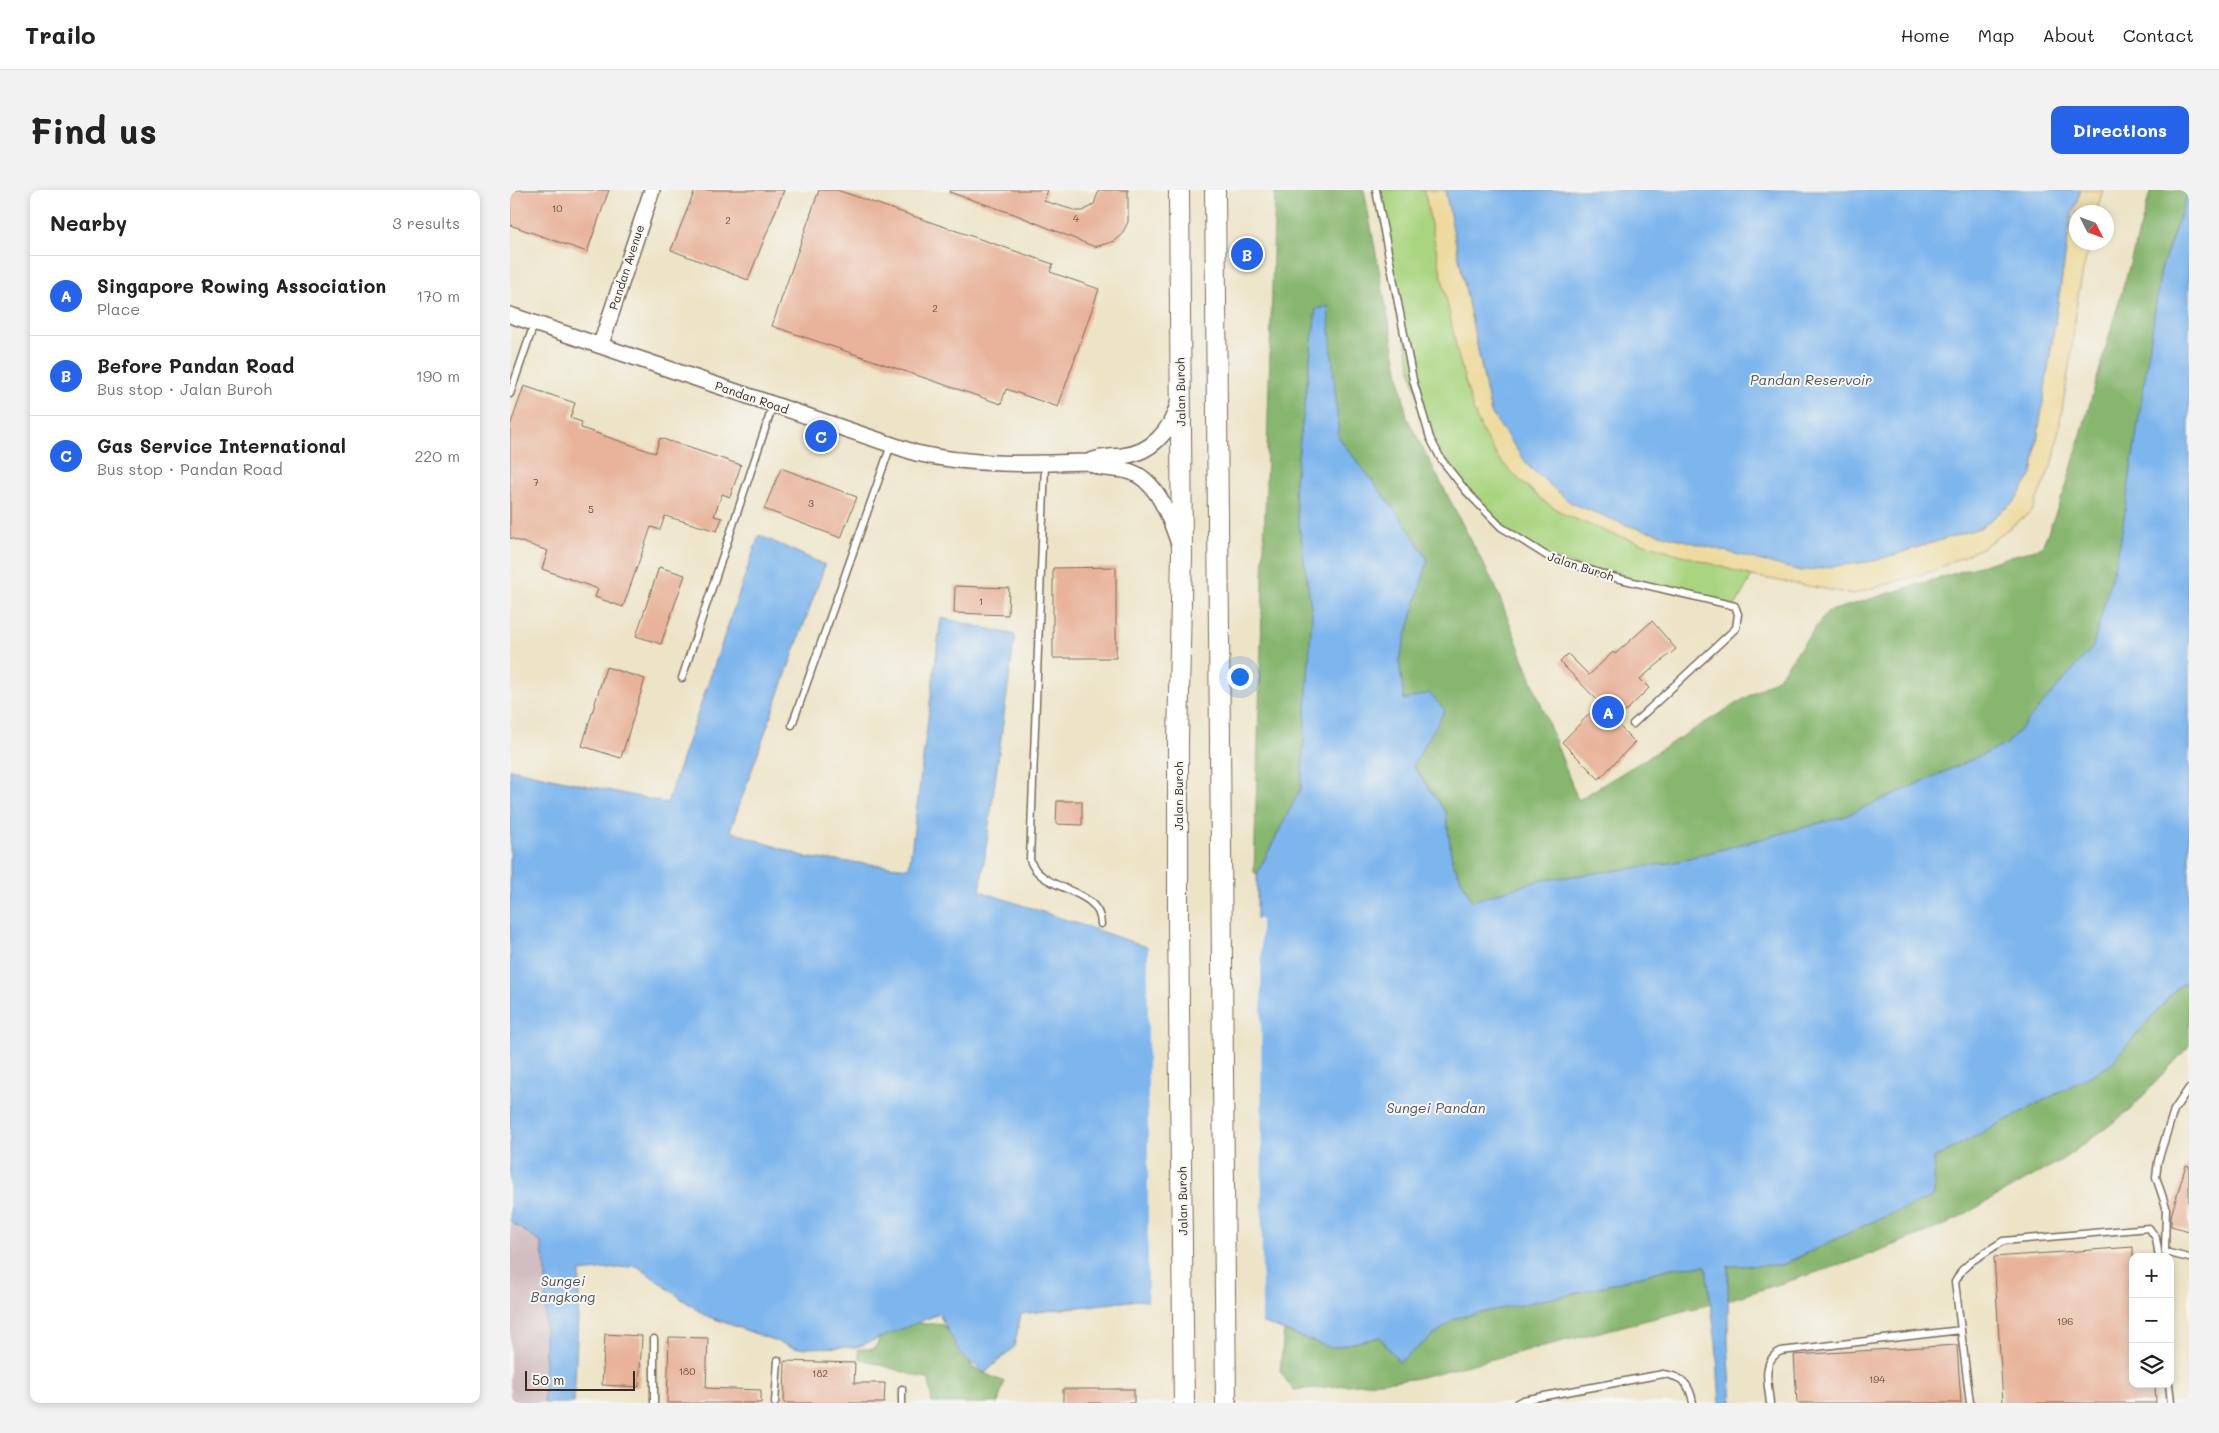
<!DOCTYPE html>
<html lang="en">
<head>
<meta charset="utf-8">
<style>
	:root { --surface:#fff; --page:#f2f2f2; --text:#222; --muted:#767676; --line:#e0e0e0; --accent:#2563eb }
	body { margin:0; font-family:Mali,sans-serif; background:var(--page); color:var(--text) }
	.controls { position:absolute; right:15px; bottom:15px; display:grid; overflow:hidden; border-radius:10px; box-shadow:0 2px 8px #0003 }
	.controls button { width:45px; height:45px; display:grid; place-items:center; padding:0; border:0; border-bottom:1px solid var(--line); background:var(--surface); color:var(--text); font:25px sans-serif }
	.compass { position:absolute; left:1559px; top:15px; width:45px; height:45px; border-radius:50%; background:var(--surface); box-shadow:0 2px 8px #0003; rotate:132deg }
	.scale { position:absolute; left:15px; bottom:12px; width:110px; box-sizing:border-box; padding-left:5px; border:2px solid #3b2a1e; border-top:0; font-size:14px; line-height:18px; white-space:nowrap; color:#3b2a1e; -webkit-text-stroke:4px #f6f6f2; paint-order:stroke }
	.you { position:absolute; left:729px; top:486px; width:18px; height:18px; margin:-12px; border:4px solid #fff; border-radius:50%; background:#1a73e8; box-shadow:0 0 0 8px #1a73e833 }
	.badge { display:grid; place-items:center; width:32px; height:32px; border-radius:50%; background:var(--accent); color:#fff; font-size:16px; font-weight:700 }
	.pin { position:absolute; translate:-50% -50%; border:2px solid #fff; box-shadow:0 1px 5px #0006 }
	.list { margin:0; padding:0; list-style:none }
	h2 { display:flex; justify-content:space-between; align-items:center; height:65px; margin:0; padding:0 20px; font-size:21px }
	h2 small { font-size:16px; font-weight:400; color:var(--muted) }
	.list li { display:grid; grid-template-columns:32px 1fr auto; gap:15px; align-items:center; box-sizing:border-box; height:80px; padding:0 20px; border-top:1px solid var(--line) }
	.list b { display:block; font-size:19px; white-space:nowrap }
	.list p { margin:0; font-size:16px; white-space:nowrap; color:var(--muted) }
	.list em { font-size:16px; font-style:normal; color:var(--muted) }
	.icon { flex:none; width:28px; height:28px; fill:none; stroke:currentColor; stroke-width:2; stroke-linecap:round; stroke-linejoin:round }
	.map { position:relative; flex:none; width:1679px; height:1213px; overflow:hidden; border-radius:10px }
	header { display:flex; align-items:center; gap:30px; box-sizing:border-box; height:70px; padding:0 25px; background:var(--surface); border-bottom:1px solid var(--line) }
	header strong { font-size:24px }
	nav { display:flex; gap:28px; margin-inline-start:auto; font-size:18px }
	.intro { display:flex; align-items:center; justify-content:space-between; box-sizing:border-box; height:120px; padding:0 30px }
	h1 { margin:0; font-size:35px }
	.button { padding:12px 22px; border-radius:10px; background:var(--accent); color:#fff; font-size:18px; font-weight:700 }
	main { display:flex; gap:30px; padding:0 30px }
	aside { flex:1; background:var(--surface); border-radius:10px; box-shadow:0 2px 8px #0003 }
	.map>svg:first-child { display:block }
	.industrial { fill:#d2bec1 }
	.green { fill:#aad580; stroke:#72804f }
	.forest { fill:#87b66e; stroke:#617046 }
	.sand { fill:#eeda9e; stroke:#94825e }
	.water { fill:#7db5ed; stroke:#5c7086 }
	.pier { fill:#ede4c7 }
	.building { fill:#e8b39a }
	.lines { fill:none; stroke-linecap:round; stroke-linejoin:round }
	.service-casing { stroke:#796b59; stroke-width:9 }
	.tertiary-casing { stroke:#796b59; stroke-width:18 }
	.trunk-casing { stroke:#796b59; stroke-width:22 }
	.service { stroke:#fff; stroke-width:6 }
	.tertiary { stroke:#fff; stroke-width:15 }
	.trunk { stroke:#fff; stroke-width:20 }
	.labels { text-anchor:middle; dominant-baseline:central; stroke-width:4; stroke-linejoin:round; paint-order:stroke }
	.number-label { font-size:10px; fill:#664c3d }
	.street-label { font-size:12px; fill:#3b2a1e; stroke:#f6f6f2 }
	.water-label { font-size:14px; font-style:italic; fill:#4f545c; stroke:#f6f6f2 }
</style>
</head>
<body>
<header>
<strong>Trailo</strong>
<nav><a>Home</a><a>Map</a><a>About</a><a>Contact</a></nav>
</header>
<div class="intro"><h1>Find us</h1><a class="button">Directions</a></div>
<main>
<aside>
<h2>Nearby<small>3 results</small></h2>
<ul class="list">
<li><span class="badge">A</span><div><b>Singapore Rowing Association</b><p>Place</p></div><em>170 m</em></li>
<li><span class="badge">B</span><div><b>Before Pandan Road</b><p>Bus stop · Jalan Buroh</p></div><em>190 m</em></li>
<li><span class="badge">C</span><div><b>Gas Service International</b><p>Bus stop · Pandan Road</p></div><em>220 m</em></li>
</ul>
</aside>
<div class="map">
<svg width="1679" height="1213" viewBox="0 0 1679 1213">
	<rect width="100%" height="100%" fill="#f6f6f2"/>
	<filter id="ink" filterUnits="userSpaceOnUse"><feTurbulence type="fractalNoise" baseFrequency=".02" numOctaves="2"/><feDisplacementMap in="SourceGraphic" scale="10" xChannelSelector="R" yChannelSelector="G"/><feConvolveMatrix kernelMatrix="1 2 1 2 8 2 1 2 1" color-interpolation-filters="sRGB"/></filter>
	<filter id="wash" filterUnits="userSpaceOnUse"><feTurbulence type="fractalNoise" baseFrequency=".0096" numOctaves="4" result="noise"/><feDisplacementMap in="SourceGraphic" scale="20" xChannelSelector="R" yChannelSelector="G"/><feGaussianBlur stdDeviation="1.12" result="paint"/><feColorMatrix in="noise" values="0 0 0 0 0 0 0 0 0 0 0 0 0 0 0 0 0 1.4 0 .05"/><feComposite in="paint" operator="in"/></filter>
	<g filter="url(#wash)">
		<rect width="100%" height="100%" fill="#ede4c7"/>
		<path class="industrial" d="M 0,1031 L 31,1053 L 36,1082 L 34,1213 L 0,1213 Z"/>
		<path class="green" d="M 866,0 L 914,0 L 948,165 L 963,219 L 973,243 L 989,269 L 1019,299 L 1036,313 L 1056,325 L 1099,343 L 1242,386 L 1225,416 L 1102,387 L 1037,366 L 991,337 L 956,301 L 920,248 L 903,190 Z"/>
		<path class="forest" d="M 765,0 L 854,0 L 897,228 L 986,398 L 1068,610 L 1268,488 L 1317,422 L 1532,357 L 1556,297 L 1641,0 L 1679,0 L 1651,80 L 1610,354 L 1583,457 L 1497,554 L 1333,627 L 1161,673 L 1028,691 L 962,711 L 942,671 L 936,623 L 903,575 L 935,520 L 894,510 L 889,470 L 918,370 L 895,333 L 829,248 L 817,116 L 806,119 L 784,300 L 802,424 L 791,598 L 747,684 L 744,682 Z
			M 1679,790 L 1679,856 L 1619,921 L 1552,970 L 1437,1034 L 1340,1072 L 1218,1110 L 1218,1076 L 1273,1075 L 1357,1034 L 1424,1006 L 1424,968 L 1599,876 L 1668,797 Z
			M 1196,1076 L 1201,1114 L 903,1189 L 783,1200 L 770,1181 L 774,1141 L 821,1158 L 870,1147 L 889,1172 L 946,1128 L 1076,1101 L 1165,1077 Z
			M 392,1126 L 414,1134 L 432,1134 L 447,1150 L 463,1178 L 494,1192 L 488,1213 L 422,1213 L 419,1190 L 349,1168 L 348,1159 L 364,1159 L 377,1135 Z"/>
		<path class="sand" d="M 914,0 L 935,0 L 981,223 L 1364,371 L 1470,338 L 1505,311 L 1522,284 L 1561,27 L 1571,0 L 1593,0 L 1586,22 L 1566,22 L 1566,52 L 1579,53 L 1568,105 L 1561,165 L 1544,269 L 1522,321 L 1474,357 L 1422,381 L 1343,404 L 1242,386 L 1099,343 L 1056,325 L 1036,313 L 1003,284 L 989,269 L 973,243 L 963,219 L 948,165 Z"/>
		<path class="water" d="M 935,0 L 1571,0 L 1561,27 L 1522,284 L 1505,311 L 1470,338 L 1364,371 L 1290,381 L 1119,336 L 1061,313 L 1019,277 L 981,223 Z
			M 1679,0 L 1679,790 L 1668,797 L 1599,876 L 1424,968 L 1424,1006 L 1357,1034 L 1272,1075 L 1218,1076 L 1218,1153 L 1222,1213 L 1210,1213 L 1206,1154 L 1196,1076 L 1165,1077 L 1076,1101 L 946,1128 L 889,1172 L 870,1147 L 821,1158 L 718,1120 L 628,1110 L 511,1124 L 504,1157 L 475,1183 L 452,1166 L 429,1124 L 347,1157 L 285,1158 L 194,1125 L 127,1076 L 70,1082 L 64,1213 L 34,1213 L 36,1082 L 31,1053 L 0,1031 L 0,579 L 157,613 L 249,345 L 315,375 L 220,641 L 299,668 L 399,678 L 431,428 L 505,445 L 470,701 L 715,783 L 747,753 L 747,684 L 791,598 L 802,424 L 784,300 L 806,119 L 818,116 L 829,248 L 895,333 L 918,370 L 889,470 L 894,510 L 919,503 L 935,520 L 903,576 L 936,623 L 942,671 L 962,711 L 1028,691 L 1161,673 L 1333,627 L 1497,554 L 1583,457 L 1610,354 L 1651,80 Z"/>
		<path class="pier" d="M 745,729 L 751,729 L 752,1135 L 718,1123 L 638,1113 L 638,755 L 714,781 L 744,752 Z"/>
		<g id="blocks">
			<path class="building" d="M 0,0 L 99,0 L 77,62 L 0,35 Z
				M 185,0 L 274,0 L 238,90 L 161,60 Z
				M 309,0 L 327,0 L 543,74 L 540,82 L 589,99 L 548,217 L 496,199 L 491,214 L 262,136 Z
				M 440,0 L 538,0 L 534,11 L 567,21 L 573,21 L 584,14 L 589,0 L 618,0 L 618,32 L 611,46 L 605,51 L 585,57 L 504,24 L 439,2 Z
				M 14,196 L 65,213 L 60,228 L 72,232 L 71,238 L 145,263 L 150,248 L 231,275 L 220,307 L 212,304 L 204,326 L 212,328 L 207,341 L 155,326 L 150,340 L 141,337 L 113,417 L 85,407 L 88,399 L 32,379 L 38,361 L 0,348 L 0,236 Z
				M 271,278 L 347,307 L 331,348 L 254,319 Z
				M 149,377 L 175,385 L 151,454 L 126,446 Z
				M 606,377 L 606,468 L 543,468 L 543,378 Z
				M 445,396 L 499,398 L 498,425 L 444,423 Z
				M 1142,431 L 1166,459 L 1130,489 L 1139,498 L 1105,532 L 1125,552 L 1089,589 L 1052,552 L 1090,513 L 1050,472 L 1058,464 L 1079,485 L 1103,462 L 1105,464 Z
				M 96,477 L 135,489 L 111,568 L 72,556 Z
				M 547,611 L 572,611 L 572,635 L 546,634 Z
				M 1676,975 L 1679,976 L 1679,1041 L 1661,1036 L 1661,1026 Z
				M 1623,1057 L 1623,1194 L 1645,1194 L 1646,1213 L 1493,1213 L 1484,1067 Z
				M 95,1144 L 132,1146 L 129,1197 L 92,1195 Z
				M 159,1147 L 198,1148 L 196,1198 L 251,1200 L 251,1213 L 157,1213 Z
				M 1447,1155 L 1451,1213 L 1287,1213 L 1284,1165 Z
				M 275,1171 L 345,1173 L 344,1193 L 375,1193 L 374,1213 L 274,1213 Z
				M 553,1199 L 624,1199 L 624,1213 L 553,1213 Z"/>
		</g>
	</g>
	<g filter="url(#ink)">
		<use href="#blocks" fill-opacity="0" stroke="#796b59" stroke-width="1"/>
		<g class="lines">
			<defs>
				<path id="service" d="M 866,0 L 903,190 L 920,248 L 931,269 L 956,301 L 991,337 L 1037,366 L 1102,387 L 1225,416 L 1228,424 L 1226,438 L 1123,534
					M 0,204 L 24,134
					M 535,274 L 520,670 C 531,703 590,696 591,734
					M 172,488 L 263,215
					M 282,535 L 381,255
					M 1679,898 L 1664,920 L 1648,971 L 1646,987 L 1656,1017 L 1655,1062 L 1679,1068
					M 1659,1194 L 1661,1213
					M 144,1213 L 144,1149
					M 265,1213 L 268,1170
					M 392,1213 L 392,1199
					M 1007,1213 L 1013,1210 L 1153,1184 C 1172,1186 1180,1194 1183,1213
					M 1260,1213 C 1258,1194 1251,1170 1271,1161 L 1451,1140
					M 1460,1213 L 1445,1092 L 1452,1080 L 1462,1071 L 1493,1051 L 1639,1038 L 1646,1048 L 1649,1067"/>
				<path id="tertiary" d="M 0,125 L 406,263 C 462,276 520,274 578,272 C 589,267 599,267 612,266 C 641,263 661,241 668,214
					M 91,154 L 142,0
					M 578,272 C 592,281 602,277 618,281 C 646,288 660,327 668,351"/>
				<path id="trunk" d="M 669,0 L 672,364 L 668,550 L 668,736 L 674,1213
					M 705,0 L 716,1213"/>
			</defs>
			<use href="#service" class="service-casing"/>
			<use href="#tertiary" class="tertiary-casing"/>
			<use href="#trunk" class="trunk-casing"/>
			<use href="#service" class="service"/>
			<use href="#tertiary" class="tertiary"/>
			<use href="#trunk" class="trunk"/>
		</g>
	</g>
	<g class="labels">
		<g class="number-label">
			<text x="47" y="18">10</text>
			<text x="566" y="28">4</text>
			<text x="218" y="30">2</text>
			<text x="425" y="118">2</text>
			<text x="26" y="292">7</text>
			<text x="301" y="313">3</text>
			<text x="81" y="319">5</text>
			<text x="471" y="411">1</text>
			<text x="1555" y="1131">196</text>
			<text x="177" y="1181">180</text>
			<text x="310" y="1183">182</text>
			<text x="1367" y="1189">194</text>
		</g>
		<g class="street-label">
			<text transform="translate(116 77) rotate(-72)">Pandan Avenue</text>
			<text transform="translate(670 202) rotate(-91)">Jalan Buroh</text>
			<text transform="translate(242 207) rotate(19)">Pandan Road</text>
			<text transform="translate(1071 376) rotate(18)">Jalan Buroh</text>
			<text transform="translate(668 606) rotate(-90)">Jalan Buroh</text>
			<text transform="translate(672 1011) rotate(-91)">Jalan Buroh</text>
		</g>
		<g class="water-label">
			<text x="1301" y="189">Pandan Reservoir</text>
			<text x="926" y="917">Sungei Pandan</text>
			<text x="53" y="1090">Sungei<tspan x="53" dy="16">Bangkong</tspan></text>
		</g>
	</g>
</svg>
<div class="controls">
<button>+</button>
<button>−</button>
<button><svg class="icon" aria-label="layers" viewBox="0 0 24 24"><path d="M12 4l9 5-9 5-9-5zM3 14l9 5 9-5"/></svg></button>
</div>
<svg class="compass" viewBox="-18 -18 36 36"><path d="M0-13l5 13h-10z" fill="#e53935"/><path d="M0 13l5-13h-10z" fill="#767676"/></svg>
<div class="scale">50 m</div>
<div class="you"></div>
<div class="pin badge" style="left:1098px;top:522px">A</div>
<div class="pin badge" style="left:737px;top:64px">B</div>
<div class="pin badge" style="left:311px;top:246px">C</div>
</div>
</main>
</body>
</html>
